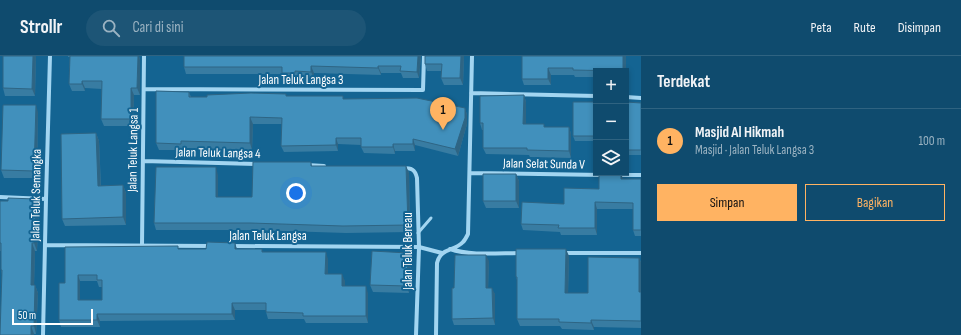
<!DOCTYPE html>
<html lang="id">
<head>
<meta charset="utf-8">
<style>
	:root { --surface:#0f4b6e; --page:#1d5576; --text:#f1f3f6; --muted:#9bb3c2; --line:#2f6381; --accent:#ffb362 }
	body { margin:0; font-family:"Sofia Sans Condensed",sans-serif; background:var(--page); color:var(--text) }
	.controls { position:absolute; right:12px; top:12px; display:grid; overflow:hidden; border-radius:0px; box-shadow:0 2px 6px #0003 }
	.controls button { width:36px; height:36px; display:grid; place-items:center; padding:0; border:0; border-bottom:1px solid var(--line); background:var(--surface); color:var(--text); font:20px sans-serif }
	.scale { position:absolute; left:12px; bottom:10px; width:81px; box-sizing:border-box; padding-left:4px; border:2px solid #fff; border-top:0; font-size:11px; line-height:14px; white-space:nowrap; color:#fff; -webkit-text-stroke:3px #146492; paint-order:stroke }
	.you { position:absolute; left:296px; top:137px; width:14px; height:14px; margin:-10px; border:3px solid #fff; border-radius:50%; background:#1a73e8; box-shadow:0 0 0 6px #1a73e833 }
	.badge { display:grid; place-items:center; width:26px; height:26px; border-radius:50%; background:var(--accent); color:#111; font-size:13px; font-weight:700 }
	.pin { position:absolute; translate:-50% -33px; filter:drop-shadow(0 1px 2px #0008) }
	.pin::after { content:''; position:absolute; top:21px; width:14px; height:12px; background:inherit; clip-path:polygon(0 0,100% 0,50% 100%) }
	.list { margin:0; padding:0; list-style:none }
	h2 { display:flex; justify-content:space-between; align-items:center; height:52px; margin:0; padding:0 16px; font-size:17px }
	h2 small { font-size:13px; font-weight:400; color:var(--muted) }
	.list li { display:grid; grid-template-columns:26px 1fr auto; gap:12px; align-items:center; box-sizing:border-box; height:64px; padding:0 16px; border-top:1px solid var(--line) }
	.list b { display:block; font-size:15px; white-space:nowrap }
	.list p { margin:0; font-size:13px; white-space:nowrap; color:var(--muted) }
	.list em { font-size:13px; font-style:normal; color:var(--muted) }
	.actions { display:flex; gap:8px; padding:12px 16px }
	.actions a { flex:1; padding:9px 0; border:1px solid var(--accent); border-radius:0px; text-align:center; font-size:14px; color:var(--accent) }
	.actions .main { background:var(--accent); color:#111 }
	.icon { flex:none; width:22px; height:22px; fill:none; stroke:currentColor; stroke-width:2; stroke-linecap:round; stroke-linejoin:round }
	.map { position:relative; flex:none; width:641px; height:279px; overflow:hidden }
	header { display:flex; align-items:center; gap:24px; box-sizing:border-box; height:56px; padding:0 20px; background:var(--surface); border-bottom:1px solid var(--line) }
	header strong { font-size:19px }
	nav { display:flex; gap:22px; margin-inline-start:auto; font-size:14px }
	.search { width:280px; height:36px; background:var(--page); display:flex; align-items:center; gap:10px; box-sizing:border-box; padding:0 14px; border-radius:22px; color:var(--muted); font-size:15px }
	main { display:flex }
	aside { flex:1; background:var(--surface) }
	.map>svg:first-child { display:block }
	.lines { fill:none; stroke-linecap:round; stroke-linejoin:round }
	.service { stroke:#a2d5f1; stroke-width:3 }
	.minor { stroke:#a2d5f1; stroke-width:4 }
	.wall { fill:#387ca2; fill-rule:evenodd }
	.shaded-wall { fill:#2e6584 }
	.building { fill:#4190bc; stroke:#2e6584; fill-rule:evenodd }
	.labels { text-anchor:middle; dominant-baseline:central; stroke-width:4; stroke-linejoin:round; paint-order:stroke }
	.street-label { font-size:13px; fill:#fff; stroke:#146492 }
</style>
</head>
<body>
<header>
<strong>Strollr</strong>
<div class="search"><svg class="icon" aria-label="search" viewBox="0 0 24 24"><circle cx="10" cy="10" r="6"/><path d="M15 15l6 6"/></svg>Cari di sini</div>
<nav><a>Peta</a><a>Rute</a><a>Disimpan</a></nav>
</header>
<main>
<div class="map">
<svg width="641" height="279" viewBox="0 0 641 279">
	<rect width="100%" height="100%" fill="#146492"/>
	<g class="lines">
		<path class="service" d="M 418,177 L 431,162"/>
		<path class="minor" d="M 144,33 L 423,34 L 424,0
			M 471,37 L 596,40
			M 626,41 L 641,42
			M 143,105 L 256,108
			M 307,109 L 324,110
			M 403,112 C 411,112 415,113 417,122 L 419,191 L 416,279
			M 470,117 L 603,119
			M 617,119 L 641,119
			M 0,141 L 46,143
			M 45,189 L 211,190
			M 142,189 L 144,0
			M 232,190 L 419,191 L 442,197
			M 450,193 C 470,200 499,197 521,197
			M 563,197 L 641,197
			M 43,279 L 46,143 L 50,0
			M 436,279 L 437,207 C 441,191 454,196 463,186 C 465,184 467,180 468,178 L 472,0"/>
	</g>
	<path class="wall" d="M 3,0 L 36,0 L 35,40 L 5,40 L 3,32 Z
		M 68,0 L 139,0 L 140,4 L 140,39 L 134,39 L 133,70 L 104,70 L 101,63 L 102,33 L 85,32 L 85,35 L 72,35 L 69,28 L 70,1 L 68,1 Z
		M 184,0 L 421,0 L 419,22 L 403,22 L 401,17 L 381,17 L 381,19 L 314,17 L 314,22 L 297,22 L 297,24 L 285,24 L 282,18 L 186,18 L 184,11 Z
		M 425,0 L 464,0 L 463,29 L 444,29 L 441,22 L 441,15 L 427,15 L 425,8 Z
		M 522,0 L 626,0 L 626,15 L 596,15 L 596,21 L 575,21 L 574,19 L 551,19 L 551,29 L 524,29 L 522,23 Z
		M 189,36 L 191,41 L 207,41 L 286,38 L 286,40 L 344,43 L 465,52 L 467,59 L 467,68 L 458,100 L 415,89 L 415,95 L 395,95 L 395,98 L 364,97 L 361,91 L 361,89 L 338,88 L 338,95 L 284,96 L 281,90 L 282,68 L 253,68 L 252,94 L 183,92 L 183,94 L 159,94 L 156,87 Z
		M 524,39 L 526,46 L 526,68 L 545,71 L 569,71 L 571,78 L 571,102 L 530,101 L 529,99 L 486,98 L 483,92 L 483,74 L 482,74 L 480,67 Z
		M 596,46 L 596,85 L 575,85 L 573,80 Z
		M 626,46 L 641,47 L 641,99 L 626,99 Z
		M 38,56 L 37,122 L 4,122 L 1,114 Z
		M 96,77 L 99,85 L 101,130 L 123,129 L 126,137 L 126,169 L 65,170 L 62,163 Z
		M 311,106 L 312,110 L 406,110 L 409,117 L 410,176 L 346,177 L 253,174 L 156,174 L 154,167 L 218,119 L 218,141 L 252,141 Z
		M 516,118 L 519,125 L 519,152 L 486,152 L 483,145 Z
		M 623,123 L 641,123 L 641,180 L 635,180 L 633,174 L 633,153 L 597,153 L 597,179 L 561,179 L 560,176 L 523,174 L 521,168 L 599,133 Z
		M 0,145 L 8,145 L 39,151 L 37,195 L 35,195 L 34,229 L 35,229 L 38,237 L 36,278 L 34,278 L 34,279 L 0,279 L 2,219 L 1,214 L 1,195 L 0,195 Z
		M 235,187 L 237,193 L 328,203 L 328,218 L 345,225 L 345,230 L 368,237 L 368,267 L 306,267 L 304,263 L 268,263 L 266,256 L 266,254 L 235,254 L 235,264 L 100,265 L 100,271 L 61,271 L 59,264 L 65,227 L 65,191 L 179,193 L 206,193 ZM 80,225 L 97,225 L 99,231 L 102,231 L 102,244 L 80,244 Z
		M 408,197 L 411,204 L 409,237 L 373,236 L 370,229 Z
		M 569,200 L 568,237 L 588,237 L 639,202 L 641,206 L 641,272 L 594,271 L 594,274 L 562,273 L 560,270 L 520,270 L 517,263 L 517,224 L 516,221 Z
		M 489,205 L 488,232 L 495,238 L 495,269 L 454,269 L 452,263 L 454,232 Z"/>
	<path class="shaded-wall" d="M 33,0 L 36,0 L 35,40 L 32,33 Z
		M 138,0 L 139,0 L 140,4 L 140,39 L 137,32 Z
		M 418,0 L 421,0 L 419,22 L 417,16 Z
		M 461,0 L 464,0 L 463,29 L 460,22 Z
		M 623,0 L 626,0 L 626,15 L 623,15 Z
		M 311,10 L 314,17 L 314,22 L 311,16 Z
		M 378,10 L 381,17 L 381,19 L 378,12 Z
		M 548,12 L 551,19 L 551,29 L 548,23 Z
		M 82,25 L 85,32 L 85,35 L 82,28 Z
		M 131,32 L 134,39 L 133,70 L 131,63 Z
		M 524,39 L 526,46 L 526,74 L 523,68 Z
		M 36,49 L 38,56 L 37,122 L 34,115 Z
		M 465,52 L 467,59 L 467,68 L 458,100 L 455,93 Z
		M 250,61 L 253,68 L 252,94 L 250,87 Z
		M 569,71 L 571,78 L 571,102 L 569,95 Z
		M 96,77 L 99,85 L 101,137 L 98,130 Z
		M 336,82 L 338,88 L 338,95 L 336,89 Z
		M 413,83 L 415,89 L 415,95 L 413,88 Z
		M 393,88 L 395,95 L 395,98 L 393,91 Z
		M 406,110 L 409,117 L 410,176 L 408,169 Z
		M 216,111 L 218,119 L 218,148 L 216,141 Z
		M 621,117 L 623,123 L 623,130 L 621,123 Z
		M 516,118 L 519,125 L 519,152 L 516,145 Z
		M 123,129 L 126,137 L 126,169 L 123,161 Z
		M 36,143 L 39,151 L 37,195 L 34,187 Z
		M 595,146 L 597,153 L 597,179 L 595,172 Z
		M 32,187 L 35,195 L 34,236 L 31,229 Z
		M 235,187 L 237,194 L 235,193 Z
		M 566,193 L 569,200 L 568,245 L 565,237 Z
		M 326,196 L 328,203 L 328,225 L 325,218 Z
		M 408,197 L 411,204 L 409,237 L 407,230 Z
		M 486,199 L 489,205 L 488,238 L 486,232 Z
		M 639,202 L 641,206 L 641,242 L 639,236 Z
		M 342,218 L 345,225 L 345,237 L 342,230 Z
		M 78,219 L 80,225 L 80,251 L 78,244 Z
		M 35,229 L 38,237 L 36,278 L 34,270 Z
		M 366,230 L 368,237 L 368,267 L 366,260 Z
		M 492,232 L 495,238 L 495,269 L 493,262 Z
		M 232,247 L 235,254 L 235,264 L 232,258 Z
		M 97,258 L 100,265 L 100,271 L 97,264 Z
		M 591,264 L 594,271 L 594,274 L 591,267 Z
		M 31,270 L 34,278 L 34,279 L 31,279 Z"/>
	<path class="building" d="M 3,0 L 33,0 L 32,33 L 3,32 Z
		M 70,0 L 138,0 L 137,32 L 131,32 L 131,63 L 101,63 L 102,25 L 82,25 L 82,28 L 69,28 Z
		M 184,0 L 418,0 L 417,16 L 400,15 L 401,10 L 378,10 L 378,12 L 311,10 L 311,16 L 295,15 L 295,17 L 282,17 L 282,11 L 184,11 Z
		M 425,0 L 461,0 L 460,22 L 441,22 L 442,8 L 425,8 Z
		M 522,0 L 623,0 L 623,15 L 573,14 L 573,12 L 548,12 L 548,23 L 522,23 Z
		M 156,35 L 189,36 L 189,41 L 207,41 L 207,39 L 251,37 L 286,38 L 286,40 L 343,40 L 343,43 L 417,42 L 465,52 L 465,62 L 455,93 L 413,83 L 413,88 L 393,88 L 393,91 L 361,91 L 361,82 L 336,82 L 336,89 L 281,90 L 282,62 L 250,61 L 250,87 L 181,85 L 181,88 L 156,87 Z
		M 524,39 L 523,68 L 544,68 L 544,71 L 569,71 L 569,95 L 527,94 L 527,92 L 483,92 L 483,67 L 480,67 L 480,40 Z
		M 573,46 L 596,46 L 596,80 L 573,80 Z
		M 626,46 L 641,47 L 641,94 L 626,94 Z
		M 3,49 L 36,49 L 34,115 L 1,114 Z
		M 96,77 L 98,130 L 123,129 L 123,161 L 62,163 L 61,78 Z
		M 253,106 L 311,106 L 311,110 L 406,110 L 408,169 L 343,170 L 250,167 L 154,167 L 156,111 L 216,111 L 216,141 L 252,141 Z
		M 599,117 L 621,117 L 621,123 L 641,123 L 641,174 L 633,174 L 633,147 L 595,146 L 595,172 L 558,172 L 559,169 L 521,168 L 522,146 L 564,148 L 564,132 L 599,133 Z
		M 483,118 L 516,118 L 516,145 L 483,145 Z
		M 8,142 L 36,143 L 34,187 L 32,187 L 31,229 L 35,229 L 34,270 L 31,270 L 31,279 L 0,279 L 2,214 L 1,214 L 1,187 L 0,187 L 0,145 L 8,145 Z
		M 207,186 L 235,187 L 235,193 L 262,193 L 262,196 L 326,196 L 325,218 L 342,218 L 342,230 L 366,230 L 366,260 L 303,260 L 303,257 L 266,256 L 266,247 L 232,247 L 232,258 L 97,258 L 97,264 L 59,264 L 59,227 L 65,227 L 65,191 L 178,190 L 178,193 L 206,193 ZM 78,219 L 97,219 L 97,224 L 102,224 L 102,244 L 78,244 Z
		M 516,193 L 566,193 L 565,237 L 588,237 L 588,201 L 639,202 L 639,236 L 641,236 L 641,265 L 591,264 L 591,267 L 559,266 L 559,263 L 517,263 L 517,221 L 516,221 Z
		M 372,195 L 408,197 L 407,230 L 370,229 Z
		M 455,199 L 486,199 L 486,232 L 492,232 L 493,262 L 452,263 L 452,232 L 454,232 Z"/>
	<g class="labels">
		<g class="street-label">
			<text x="301" y="24">Jalan Teluk Langsa 3</text>
			<text transform="translate(133 94) rotate(-89)">Jalan Teluk Langsa 1</text>
			<text transform="translate(218 97) rotate(1)">Jalan Teluk Langsa 4</text>
			<text transform="translate(544 108) rotate(1)">Jalan Selat Sunda V</text>
			<text transform="translate(36 139) rotate(-89)">Jalan Teluk Semangka</text>
			<text x="268" y="180">Jalan Teluk Langsa</text>
			<text transform="translate(408 195) rotate(-90)">Jalan Teluk Bereau</text>
		</g>
	</g>
</svg>
<div class="controls">
<button>+</button>
<button>−</button>
<button><svg class="icon" aria-label="layers" viewBox="0 0 24 24"><path d="M12 4l9 5-9 5-9-5zM3 14l9 5 9-5"/></svg></button>
</div>
<div class="scale">50 m</div>
<div class="you"></div>
<div class="pin badge" style="left:443px;top:74px">1</div>
</div>
<aside>
<h2>Terdekat<small></small></h2>
<ul class="list">
<li><span class="badge">1</span><div><b>Masjid Al Hikmah</b><p>Masjid · Jalan Teluk Langsa 3</p></div><em>100 m</em></li>
</ul>
<div class="actions"><a class="main">Simpan</a><a>Bagikan</a></div>
</aside>
</main>
</body>
</html>
